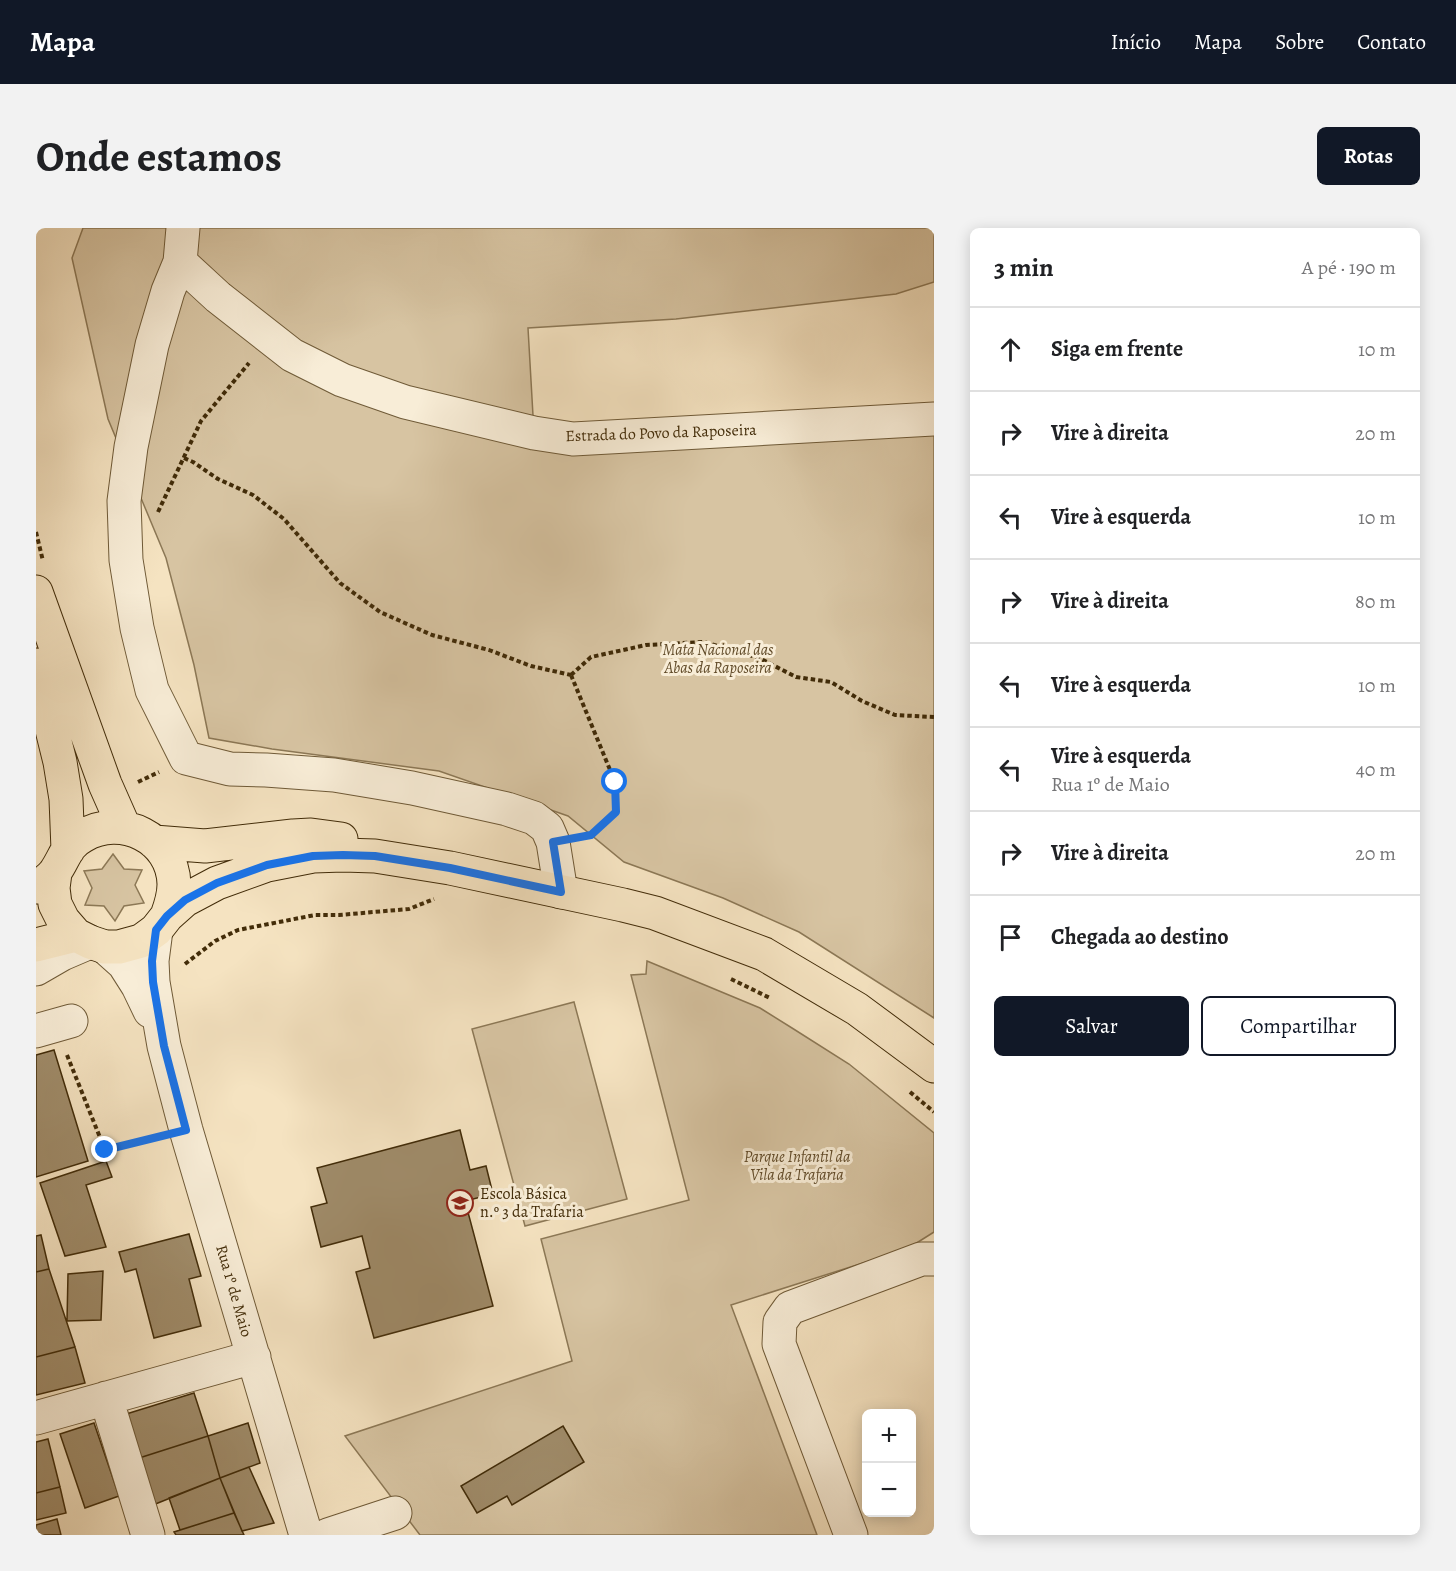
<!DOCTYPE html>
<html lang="pt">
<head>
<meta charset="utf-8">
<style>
	:root { --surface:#fff; --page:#f2f2f2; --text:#202124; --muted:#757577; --line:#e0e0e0; --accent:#111827 }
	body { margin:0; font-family:Alegreya,serif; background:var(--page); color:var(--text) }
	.controls { position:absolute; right:18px; bottom:18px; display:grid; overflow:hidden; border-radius:9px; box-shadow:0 3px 15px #0003 }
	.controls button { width:54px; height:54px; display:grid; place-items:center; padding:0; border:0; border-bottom:2px solid var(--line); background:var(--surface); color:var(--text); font:30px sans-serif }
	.stop { position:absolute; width:18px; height:18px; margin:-14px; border:4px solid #1a73e8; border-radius:50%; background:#fff }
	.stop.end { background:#1a73e8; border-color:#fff; box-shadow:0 2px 6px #0008 }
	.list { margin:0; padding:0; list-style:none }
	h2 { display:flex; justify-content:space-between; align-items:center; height:78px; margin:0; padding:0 24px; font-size:26px }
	h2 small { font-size:20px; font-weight:400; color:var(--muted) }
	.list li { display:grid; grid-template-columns:39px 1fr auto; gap:18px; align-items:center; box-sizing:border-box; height:84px; padding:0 24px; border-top:2px solid var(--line) }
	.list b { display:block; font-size:22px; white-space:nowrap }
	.list p { margin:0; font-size:20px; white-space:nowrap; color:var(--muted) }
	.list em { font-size:20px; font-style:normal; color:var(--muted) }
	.actions { display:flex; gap:12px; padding:18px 24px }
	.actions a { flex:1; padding:14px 0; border:2px solid var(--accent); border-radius:9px; text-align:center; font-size:21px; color:var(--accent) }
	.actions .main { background:var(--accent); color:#fff }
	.icon { flex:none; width:33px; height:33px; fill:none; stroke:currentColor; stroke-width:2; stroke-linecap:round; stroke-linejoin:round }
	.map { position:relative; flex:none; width:898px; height:1307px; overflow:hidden; border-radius:9px }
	header { display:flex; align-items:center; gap:36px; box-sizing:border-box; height:84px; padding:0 30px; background:var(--accent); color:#fff }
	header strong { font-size:28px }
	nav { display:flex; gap:33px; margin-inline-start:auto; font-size:21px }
	.intro { display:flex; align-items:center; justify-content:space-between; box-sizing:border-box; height:144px; padding:0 36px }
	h1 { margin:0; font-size:42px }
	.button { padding:15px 27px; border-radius:9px; background:var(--accent); color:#fff; font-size:21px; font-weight:700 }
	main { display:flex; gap:36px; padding:0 36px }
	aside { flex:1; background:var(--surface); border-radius:9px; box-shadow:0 3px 15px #0003 }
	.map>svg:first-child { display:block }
	.green { fill:#d7c4a2; stroke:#8c7856; stroke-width:1.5 }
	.building { fill:#9f8b69; stroke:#422c09; stroke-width:1.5 }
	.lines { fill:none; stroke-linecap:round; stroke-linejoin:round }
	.minor-casing { stroke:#6f5a37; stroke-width:35 }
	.major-casing { stroke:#422c09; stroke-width:35 }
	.path { stroke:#422c09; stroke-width:4; stroke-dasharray:4.5 3; stroke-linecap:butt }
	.minor { stroke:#f8edd7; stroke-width:33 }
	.major { stroke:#f5e3c1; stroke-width:33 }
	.route { stroke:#1a73e8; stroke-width:8 }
	.labels { text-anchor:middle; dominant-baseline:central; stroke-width:6; stroke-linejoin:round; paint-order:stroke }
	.street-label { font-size:16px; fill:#422c09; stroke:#f8edd7 }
	.park-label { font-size:16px; font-style:italic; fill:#604a28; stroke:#f8edd7 }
	.poi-label { font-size:16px; fill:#422c09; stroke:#f8edd7; text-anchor:start }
</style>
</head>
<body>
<header>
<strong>Mapa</strong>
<nav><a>Início</a><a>Mapa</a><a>Sobre</a><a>Contato</a></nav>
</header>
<div class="intro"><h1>Onde estamos</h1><a class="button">Rotas</a></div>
<main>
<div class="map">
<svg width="898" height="1307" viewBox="0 0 898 1307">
	<rect width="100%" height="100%" fill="#f5e3c1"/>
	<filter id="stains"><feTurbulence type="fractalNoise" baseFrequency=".00333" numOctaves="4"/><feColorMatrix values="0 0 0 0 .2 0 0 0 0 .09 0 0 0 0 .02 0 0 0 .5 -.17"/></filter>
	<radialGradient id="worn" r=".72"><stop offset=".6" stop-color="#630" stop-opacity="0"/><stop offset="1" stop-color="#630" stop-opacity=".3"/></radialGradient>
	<path class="green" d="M 47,0 L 898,0 L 898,54 L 860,66 L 640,91 L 492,100 L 498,205 L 898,206 L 898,790 L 763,704 L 687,670 L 588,634 L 532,588 L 403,543 L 236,521 L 173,510 L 158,437 L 130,330 L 72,191 L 36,30 Z
		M 77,626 L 88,641 L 106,642 L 99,657 L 108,675 L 88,678 L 79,693 L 68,678 L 49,677 L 56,660 L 48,643 L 66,641 Z
		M 611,733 L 724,780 L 756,800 L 813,836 L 898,905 L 898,1004 L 879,1016 L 849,1028 L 695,1077 L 781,1307 L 384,1307 L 309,1208 L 536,1133 L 505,1011 L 653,972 L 595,747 L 610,746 Z
		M 538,774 L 591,971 L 489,998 L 436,801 Z"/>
	<path class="building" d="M 18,822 L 52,933 L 0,949 L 0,827 Z
		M 424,902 L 434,942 L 450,938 L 457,966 L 429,973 L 457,1078 L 338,1110 L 320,1044 L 334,1040 L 326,1008 L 285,1019 L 275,979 L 291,975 L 281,940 Z
		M 70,933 L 76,949 L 50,957 L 70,1019 L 29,1028 L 4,955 Z
		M 153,1006 L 165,1048 L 153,1051 L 165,1098 L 118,1110 L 100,1041 L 89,1044 L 83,1024 Z
		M 5,1007 L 13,1041 L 0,1044 L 0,1008 Z
		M 13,1041 L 39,1119 L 0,1129 L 0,1044 Z
		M 67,1043 L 65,1092 L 31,1093 L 32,1046 Z
		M 39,1119 L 49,1155 L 0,1167 L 0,1129 Z
		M 158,1165 L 172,1208 L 100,1231 L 87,1187 Z
		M 58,1195 L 83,1268 L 49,1280 L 24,1206 Z
		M 212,1195 L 224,1235 L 184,1250 L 172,1208 Z
		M 527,1198 L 548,1234 L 476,1277 L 471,1268 L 441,1285 L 425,1258 Z
		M 172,1208 L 184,1250 L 117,1277 L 100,1231 Z
		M 12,1211 L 24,1259 L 0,1265 L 0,1214 Z
		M 213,1239 L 238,1295 L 206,1303 L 184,1250 Z
		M 184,1250 L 198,1285 L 144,1302 L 133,1270 Z
		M 24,1259 L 30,1285 L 0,1292 L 0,1265 Z
		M 198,1285 L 208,1307 L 140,1307 L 138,1304 Z
		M 21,1291 L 25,1307 L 0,1307 L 0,1297 Z"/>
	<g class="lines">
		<defs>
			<path id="minor" d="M 147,0 L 144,34 L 132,63 L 116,117 L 95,219 L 88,273 L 90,332 L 101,400 L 116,462 L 150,530 L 194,541 L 230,542 L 298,547 L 376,560 L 471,581 L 498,590 L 511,600 L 517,614 L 525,664
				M 144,34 L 182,69 L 256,127 L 306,152 L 369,174 L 498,205 L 537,211 L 898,191
				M 120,702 L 116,733 L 117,754 L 128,818 L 150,902 L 270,1307
				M 69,719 L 88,736 L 102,758 L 114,783
				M 0,741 L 26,726 L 54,714
				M 0,803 L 35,793
				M 70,1170 L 112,1307
				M 0,1190 L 218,1129
				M 292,1307 L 359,1285
				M 815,1307 L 743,1116 L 744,1094 L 754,1080 L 885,1031 L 898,1031"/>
			<path id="major" d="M 0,364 L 69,556 L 88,599
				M 0,437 L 24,534 L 30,571 L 32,622
				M 118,614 L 169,618 L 257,608 L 275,607 L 305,611
				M 19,645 L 17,660 L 19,676 L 27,692 L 40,707 L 54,714 L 69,719 L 83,719 L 105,713 L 120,702 L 131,688 L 149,672 L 181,655 L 231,637 L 277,628 L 307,627 L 339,628 L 414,640 L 587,677 L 619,685 L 728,726 L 821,781 L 898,838
				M 2,659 C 8,654 15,650 19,644 C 29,630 30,617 47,608 C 85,585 137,610 138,656 C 138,667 135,677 131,688
				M 0,717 L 40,707"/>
		</defs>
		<use href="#minor" class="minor-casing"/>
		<use href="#major" class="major-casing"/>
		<path class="path" d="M 148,230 L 157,234 L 182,251 L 217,267 L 248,291 L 304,355 L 344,384 L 396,407 L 453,422 L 495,438 L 535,447
			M 122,284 L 165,193 L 213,135
			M 0,304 L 7,333
			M 535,447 L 555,429 L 610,417 L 668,414 L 723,430 L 760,449 L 795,454 L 826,473 L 859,487 L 898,489
			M 535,447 L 579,554 L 580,584 L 555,607 L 549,608
			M 102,554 L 123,544
			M 149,736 L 179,713 L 202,702 L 279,687 L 303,687 L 373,681 L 398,671
			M 695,751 L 734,770
			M 31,827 L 69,922 L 120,909
			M 874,864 L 898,884"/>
		<use href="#minor" class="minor"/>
		<use href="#major" class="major"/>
	</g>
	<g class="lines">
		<path class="route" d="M 69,922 L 150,902 L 128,818 L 117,754 L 116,733 L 120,702 L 131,688 L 149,672 L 181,655 L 231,637 L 277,628 L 307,627 L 339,628 L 414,640 L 525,664 L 517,614 L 555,607 L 580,584 L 579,554"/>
	</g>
	<defs>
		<symbol id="school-ring" viewBox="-11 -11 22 22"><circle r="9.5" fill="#f8edd7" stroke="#8f2418" stroke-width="1.5"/><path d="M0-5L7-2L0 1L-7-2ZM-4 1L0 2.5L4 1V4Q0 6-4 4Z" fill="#8f2418"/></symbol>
	</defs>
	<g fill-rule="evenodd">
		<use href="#school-ring" x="409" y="960" width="30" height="30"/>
	</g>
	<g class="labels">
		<g class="street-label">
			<text transform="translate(625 205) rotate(-2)">Estrada do Povo da Raposeira</text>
			<text transform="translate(198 1063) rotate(74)">Rua 1º de Maio</text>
		</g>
		<g class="park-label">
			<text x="682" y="422">Mata Nacional das<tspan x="682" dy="18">Abas da Raposeira</tspan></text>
			<text x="761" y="929">Parque Infantil da<tspan x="761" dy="18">Vila da Trafaria</tspan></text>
		</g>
		<g class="poi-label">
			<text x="444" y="966">Escola Básica<tspan x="444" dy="18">n.º 3 da Trafaria</tspan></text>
		</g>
	</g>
	<rect width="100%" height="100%" filter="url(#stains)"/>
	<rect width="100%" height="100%" fill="url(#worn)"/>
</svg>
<div class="controls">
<button>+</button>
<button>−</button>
</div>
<div class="stop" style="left:579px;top:554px"></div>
<div class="stop end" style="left:69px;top:922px"></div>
</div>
<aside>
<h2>3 min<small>A pé · 190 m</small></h2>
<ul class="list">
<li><svg class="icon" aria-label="ahead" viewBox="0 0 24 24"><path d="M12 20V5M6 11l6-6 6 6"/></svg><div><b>Siga em frente</b></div><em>10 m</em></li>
<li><svg class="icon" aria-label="right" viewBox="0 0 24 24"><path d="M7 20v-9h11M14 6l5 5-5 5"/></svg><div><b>Vire à direita</b></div><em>20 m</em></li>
<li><svg class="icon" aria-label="left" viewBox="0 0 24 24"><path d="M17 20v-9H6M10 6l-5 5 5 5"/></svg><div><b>Vire à esquerda</b></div><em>10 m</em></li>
<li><svg class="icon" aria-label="right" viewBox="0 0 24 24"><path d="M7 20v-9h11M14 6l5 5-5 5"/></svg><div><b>Vire à direita</b></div><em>80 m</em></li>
<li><svg class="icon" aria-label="left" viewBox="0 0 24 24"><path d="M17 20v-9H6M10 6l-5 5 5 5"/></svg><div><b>Vire à esquerda</b></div><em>10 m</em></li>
<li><svg class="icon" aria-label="left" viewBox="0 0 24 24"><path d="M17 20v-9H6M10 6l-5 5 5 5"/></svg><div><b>Vire à esquerda</b><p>Rua 1º de Maio</p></div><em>40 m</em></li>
<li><svg class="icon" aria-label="right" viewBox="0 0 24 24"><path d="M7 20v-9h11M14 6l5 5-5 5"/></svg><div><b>Vire à direita</b></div><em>20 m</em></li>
<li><svg class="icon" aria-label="arrive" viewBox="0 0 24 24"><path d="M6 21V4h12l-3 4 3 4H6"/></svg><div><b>Chegada ao destino</b></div></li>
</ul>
<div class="actions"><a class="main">Salvar</a><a>Compartilhar</a></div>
</aside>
</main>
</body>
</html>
